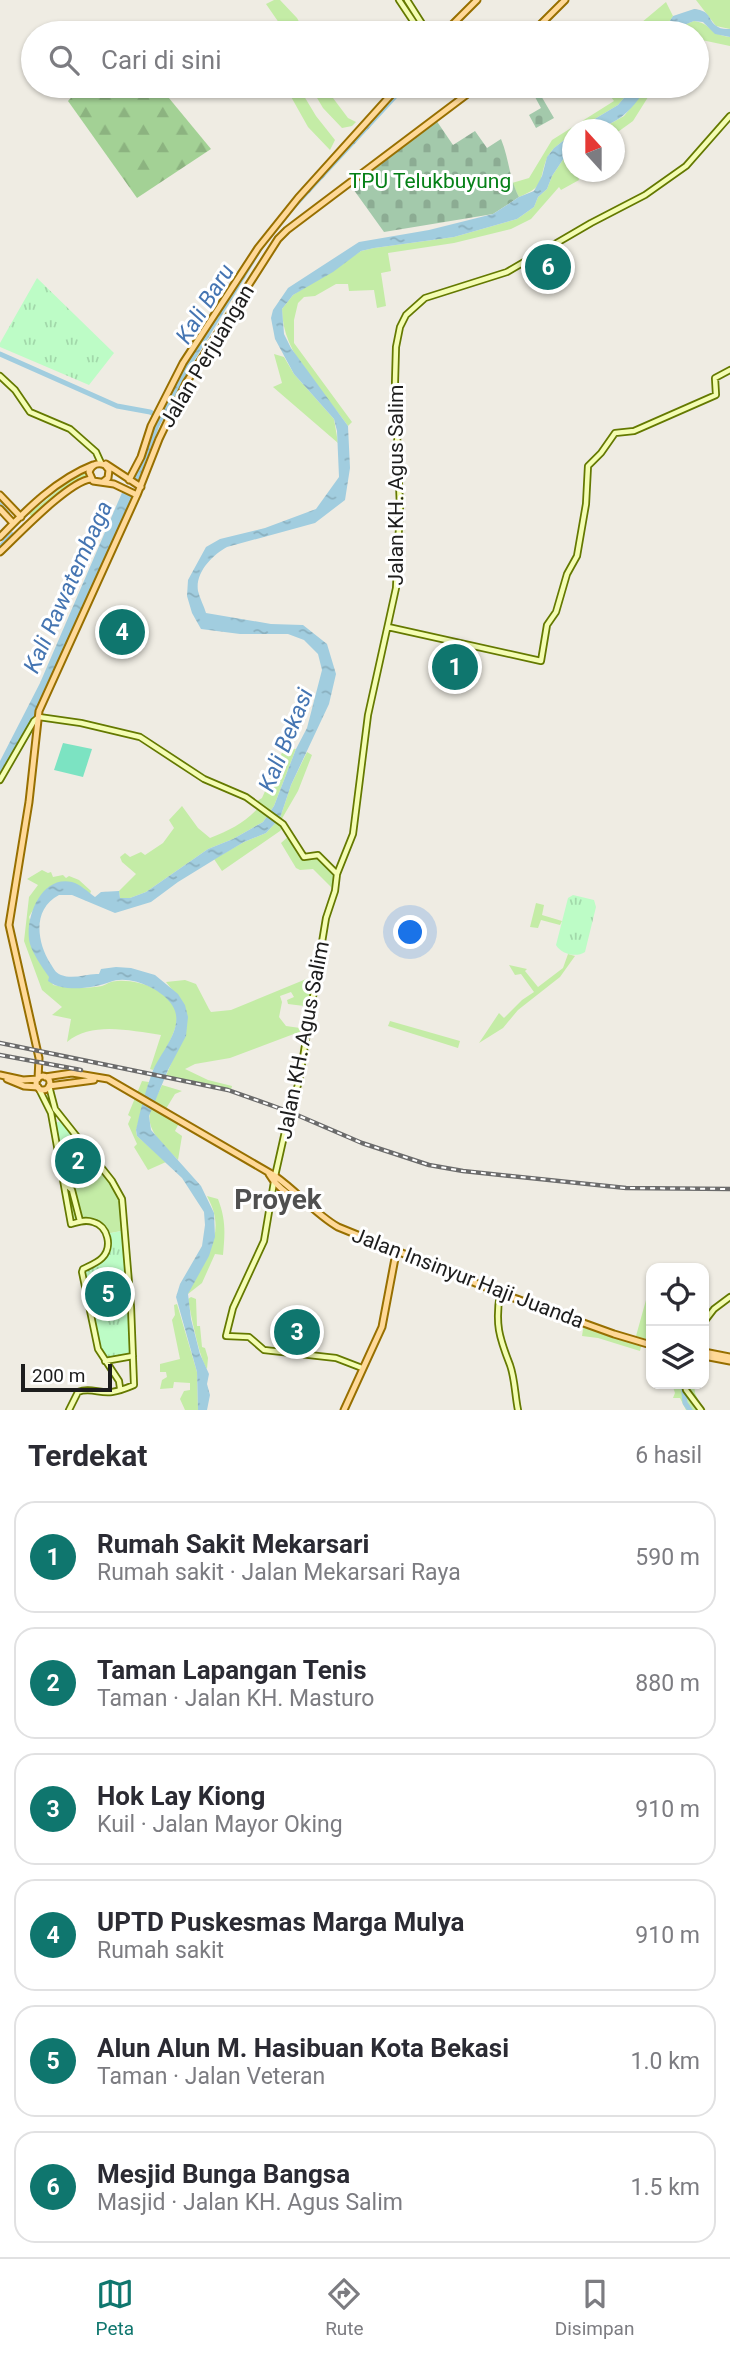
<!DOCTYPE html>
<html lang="id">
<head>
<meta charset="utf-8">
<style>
	:root { --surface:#fff; --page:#f7f7f7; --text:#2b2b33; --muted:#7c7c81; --line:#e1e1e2; --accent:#0f766e }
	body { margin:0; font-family:Roboto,sans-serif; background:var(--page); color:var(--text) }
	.controls { position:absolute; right:21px; bottom:21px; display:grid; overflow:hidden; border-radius:14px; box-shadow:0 2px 5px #0004 }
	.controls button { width:63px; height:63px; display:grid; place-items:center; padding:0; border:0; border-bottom:2px solid var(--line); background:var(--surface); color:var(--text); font:35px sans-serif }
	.compass { position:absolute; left:562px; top:119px; width:63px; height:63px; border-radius:50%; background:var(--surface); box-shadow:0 2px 5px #0004; rotate:339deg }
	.scale { position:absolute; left:21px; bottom:18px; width:91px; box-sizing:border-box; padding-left:7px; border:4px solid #1d1d1d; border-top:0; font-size:19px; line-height:24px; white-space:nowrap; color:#1d1d1d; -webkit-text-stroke:5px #fff; paint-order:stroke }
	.you { position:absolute; left:411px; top:933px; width:24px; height:24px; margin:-18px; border:5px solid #fff; border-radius:50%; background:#1a73e8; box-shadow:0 0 0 10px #1a73e833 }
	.badge { display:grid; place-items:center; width:46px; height:46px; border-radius:50%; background:var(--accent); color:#fff; font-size:23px; font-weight:700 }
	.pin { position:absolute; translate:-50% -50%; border:4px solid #fff; box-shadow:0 2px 7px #0006 }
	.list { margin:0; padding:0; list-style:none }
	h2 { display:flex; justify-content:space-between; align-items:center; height:91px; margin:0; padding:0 28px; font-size:30px }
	h2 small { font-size:23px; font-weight:400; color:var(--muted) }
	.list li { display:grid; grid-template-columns:46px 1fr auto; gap:21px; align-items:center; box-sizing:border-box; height:112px; margin:0 14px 14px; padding:0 14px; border:2px solid var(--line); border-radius:21px }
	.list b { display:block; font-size:26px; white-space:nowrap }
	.list p { margin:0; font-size:23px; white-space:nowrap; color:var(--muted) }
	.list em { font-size:23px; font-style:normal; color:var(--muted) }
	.icon { flex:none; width:38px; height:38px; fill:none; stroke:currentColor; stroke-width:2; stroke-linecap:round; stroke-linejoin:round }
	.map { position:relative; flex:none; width:730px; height:1410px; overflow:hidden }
	.search { position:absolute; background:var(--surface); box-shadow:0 2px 5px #0004; left:21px; right:21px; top:21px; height:77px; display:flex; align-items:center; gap:18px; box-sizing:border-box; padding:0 24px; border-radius:38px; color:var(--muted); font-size:26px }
	.sheet { height:847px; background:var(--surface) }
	nav { display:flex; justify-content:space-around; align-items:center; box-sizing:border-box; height:98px; border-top:2px solid var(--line); background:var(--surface); font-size:19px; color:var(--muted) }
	nav a { display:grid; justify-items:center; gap:4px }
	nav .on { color:var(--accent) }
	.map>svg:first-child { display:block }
	.grass { fill:#c4eca6 }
	.forest { fill:url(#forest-firs) }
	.cemetery { fill:url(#cemetery-stones) }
	.park { fill:url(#park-tufts) }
	.pitch { fill:#7ce3c2 }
	.water { fill:url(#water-ripples) }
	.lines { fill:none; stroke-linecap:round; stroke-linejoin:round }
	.stream { stroke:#a1cddf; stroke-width:2 }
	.river { stroke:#a1cddf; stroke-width:5 }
	.secondary-casing { stroke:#647900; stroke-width:8 }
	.primary-casing { stroke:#976f00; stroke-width:9 }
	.secondary { stroke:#f4fdb3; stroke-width:4.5 }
	.primary { stroke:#ffd998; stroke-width:5 }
	.rail-casing { stroke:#6b6b6b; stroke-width:4.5 }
	.rail { stroke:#fff; stroke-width:2; stroke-dasharray:5; stroke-linecap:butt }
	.labels { text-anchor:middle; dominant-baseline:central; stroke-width:6; stroke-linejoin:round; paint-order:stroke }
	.park-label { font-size:21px; fill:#068118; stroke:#fff }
	.street-label { font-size:21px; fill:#1d1d1d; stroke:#fff }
	.water-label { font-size:23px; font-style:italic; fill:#4575b2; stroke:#fff }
	.district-label { font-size:28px; font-weight:bold; fill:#505050; stroke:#fff }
</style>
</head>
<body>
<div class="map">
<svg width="730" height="1410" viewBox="0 0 730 1410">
	<defs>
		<pattern id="forest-firs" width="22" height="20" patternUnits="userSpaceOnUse" patternTransform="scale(1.75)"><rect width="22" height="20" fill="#a3d195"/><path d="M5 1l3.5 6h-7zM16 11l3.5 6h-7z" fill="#8cb380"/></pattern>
		<pattern id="cemetery-stones" width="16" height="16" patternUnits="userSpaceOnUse" patternTransform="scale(1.75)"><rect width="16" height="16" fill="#a3c9ab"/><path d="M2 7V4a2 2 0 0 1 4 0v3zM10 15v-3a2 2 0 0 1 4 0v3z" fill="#8cac93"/></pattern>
		<pattern id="park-tufts" width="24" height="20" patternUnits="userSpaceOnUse" patternTransform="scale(1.75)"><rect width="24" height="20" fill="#bdfcc6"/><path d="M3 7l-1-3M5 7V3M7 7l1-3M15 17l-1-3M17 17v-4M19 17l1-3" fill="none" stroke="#a2d8aa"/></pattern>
		<pattern id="water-ripples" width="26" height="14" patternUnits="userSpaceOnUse" patternTransform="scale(1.75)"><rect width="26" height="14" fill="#a1cddf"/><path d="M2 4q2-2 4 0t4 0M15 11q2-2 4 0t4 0" fill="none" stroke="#8ab0bf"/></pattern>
	</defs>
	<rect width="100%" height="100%" fill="#efece3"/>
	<path class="grass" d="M 274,0 L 280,0 L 297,18 L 305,33 L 286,33 L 266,4 Z
		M 696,0 L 730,0 L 730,29 L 716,26 Z
		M 666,2 L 673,16 L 662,33 L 629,33 Z
		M 694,21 C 711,23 710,35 730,37 L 730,46 L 697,39 L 697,33 L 675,33 L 678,27 Z
		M 285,86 L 298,86 L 316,116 L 335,140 L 330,150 L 308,127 Z
		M 310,86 L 324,86 L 348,118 L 356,122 L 352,126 L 342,128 L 323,108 Z
		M 603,86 L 634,86 L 618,105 L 578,129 L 572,130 L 572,134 C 564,141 551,148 547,158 C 538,181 546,186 519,197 L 512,183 L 529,178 L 552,140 L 614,101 Z
		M 648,86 L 655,86 L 633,121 L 615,134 L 614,130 L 599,130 L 624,116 Z
		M 572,146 L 572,172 L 577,172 L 579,180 L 561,190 L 559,187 L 531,219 L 511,229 L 454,243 L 388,253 L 391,271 L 381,273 L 386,306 L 377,308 L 374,290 L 349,291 L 348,284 L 336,284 L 315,296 L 304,297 L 298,303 L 294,320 L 294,343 L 352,422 L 348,426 C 324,391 282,355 282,309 L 293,295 L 361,251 L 374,248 L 454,237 L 517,219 L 534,207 L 538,197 L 547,189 L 552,176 Z
		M 274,354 L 284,357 L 294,374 L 334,419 L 338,443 L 273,387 L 282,383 Z
		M 86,471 L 86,476 L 71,486 L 32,517 L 29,514 L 69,481 Z
		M 284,748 L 296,749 L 274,806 L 263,822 L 233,839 L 208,849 L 146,892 L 130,898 L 120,898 L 119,891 L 136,874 L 122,862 L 120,857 L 125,853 L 130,857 L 141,852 L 145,855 L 163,843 L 174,828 L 169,820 L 182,806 L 198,828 L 210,838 C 230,830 245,823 259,807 L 254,803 L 262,798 Z
		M 307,752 L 312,755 L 298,791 L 280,822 L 284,826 L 280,831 L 222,871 L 214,859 L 244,842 L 266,833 L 280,818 L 291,785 Z
		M 290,835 L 304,857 L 314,855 L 337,875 L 335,891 L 313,869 L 300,870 L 296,868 L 281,843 Z
		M 42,870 L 48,873 L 51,872 L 53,877 L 63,875 L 66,878 L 69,876 L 79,880 L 91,891 L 90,894 C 57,869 46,889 29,917 L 53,985 C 68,988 87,989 102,986 C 107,984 111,981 117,981 C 138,979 175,991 177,1016 C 178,1031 161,1058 153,1070 L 150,1069 L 161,1035 C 131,1031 92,1021 67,1042 L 71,1019 L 52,1015 L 62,1007 L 42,990 L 24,941 L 29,897 L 38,885 L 27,879 Z
		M 536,903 L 544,905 L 542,915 L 562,921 L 560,925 L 541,920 L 538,928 L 530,927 Z
		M 568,954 L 575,956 L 560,977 L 518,1010 L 503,1028 L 479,1043 L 499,1013 L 504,1018 L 522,1000 L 534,992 L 521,974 L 515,975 L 509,965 L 527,969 L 525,971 L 538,987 L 563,968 Z
		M 316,975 L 312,1007 L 288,1004 L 287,1000 L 294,997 L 291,992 L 280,996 L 282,1002 L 279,1017 L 286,1026 L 307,1029 L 230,1058 L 195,1064 L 185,1069 L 208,1080 L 232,1086 L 231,1090 L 182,1079 L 165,1078 L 187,1026 C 188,1006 178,997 166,982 L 185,980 L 196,984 L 209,1009 L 211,1012 L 231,1010 Z
		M 390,1021 L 460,1041 L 458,1048 L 388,1026 Z
		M 142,1081 L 149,1082 L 136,1131 L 137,1136 L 166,1162 L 148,1170 L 134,1147 L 137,1144 L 128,1124 L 131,1117 L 128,1115 Z
		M 162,1085 L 182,1091 L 175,1094 L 164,1112 L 180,1121 L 175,1131 L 182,1136 L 178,1160 C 164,1145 142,1129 152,1106 C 155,1099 159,1092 162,1085 Z
		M 100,1166 L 121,1196 L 126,1230 L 106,1234 L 92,1221 L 71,1224 L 63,1176 L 73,1177 Z
		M 207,1196 L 218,1199 C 226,1220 225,1233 223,1255 L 215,1254 L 202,1283 L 188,1294 C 201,1257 230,1238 207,1196 Z
		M 191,1297 L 196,1299 L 197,1326 L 200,1326 L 202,1347 L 205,1348 L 208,1358 L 207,1369 C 199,1357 191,1315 188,1299 Z
		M 646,1300 L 651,1300 L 651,1341 L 636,1336 Z
		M 177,1304 L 197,1372 L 198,1410 L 185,1410 L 180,1399 L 184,1391 L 190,1390 L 190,1383 L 174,1382 L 173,1388 L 160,1389 L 162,1380 L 167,1377 L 166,1372 L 160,1372 L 160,1364 L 180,1359 L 172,1320 L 175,1315 L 174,1305 Z
		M 584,1323 L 642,1343 L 640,1351 L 598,1338 L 582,1336 Z
		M 672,1384 L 694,1384 L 695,1393 L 703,1410 L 686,1410 L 680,1398 L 673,1398 L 675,1393 Z"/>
	<path class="forest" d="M 82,86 L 159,86 L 211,149 L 137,198 L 68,101 Z"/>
	<path class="cemetery" d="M 540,94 L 554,118 L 536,128 L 529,115 L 541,108 L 535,97 Z
		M 436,120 L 453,145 L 475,131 L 487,148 L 501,139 C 509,158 509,178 519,197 L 493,214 L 384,232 L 351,186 Z"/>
	<path class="park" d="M 37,278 L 114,353 L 89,385 L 0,347 L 0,343 Z
		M 573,895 L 594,900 L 596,907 L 585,952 C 576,958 561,954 556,945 L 568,898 Z
		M 64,1121 L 100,1166 L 73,1177 L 63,1176 L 53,1123 Z
		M 126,1230 L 133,1356 L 105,1361 L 98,1347 L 83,1269 L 97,1262 L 105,1254 L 106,1234 Z"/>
	<path class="pitch" d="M 63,743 L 92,749 L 83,777 L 54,770 Z"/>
	<path class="water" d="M 694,9 C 713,11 707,21 718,27 C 721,29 726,29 730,29 L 730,37 L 715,34 L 703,22 L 694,21 L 679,27 L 675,33 L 662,33 L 673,16 Z
		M 402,86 L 408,86 L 292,212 L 265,245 L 188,371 L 159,427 L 138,482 L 133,479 L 143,459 L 153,428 L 183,368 L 257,251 L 290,210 Z
		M 634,86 L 648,86 C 629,114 614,130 578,129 L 618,105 Z
		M 572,134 L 572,146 L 552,176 L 547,189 L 538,197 L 534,207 L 517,219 L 454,237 L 374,248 L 361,251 L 333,272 L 293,295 L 282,309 L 284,334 L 291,348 L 348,426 L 350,468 L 345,500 L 315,523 L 227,547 C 212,555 195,573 198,591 C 200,599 204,606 206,613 L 271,624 L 303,625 L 327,644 L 336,674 L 329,704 L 291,785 L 280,818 L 266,833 L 244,842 L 217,858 L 178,882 L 151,902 L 115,913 L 72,895 L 59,895 C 32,909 37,942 50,963 C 53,967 55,973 61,975 C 74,980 87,973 99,974 L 101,969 L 116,967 L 131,968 L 155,975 L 178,994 L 185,1005 L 188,1017 L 186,1036 L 168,1070 L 149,1116 L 151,1130 L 201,1186 L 214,1213 L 215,1237 L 209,1256 L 188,1294 L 191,1319 L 200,1354 L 209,1374 L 207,1384 L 210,1395 L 207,1410 L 198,1410 L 197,1372 L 176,1297 L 180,1284 L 202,1246 L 205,1225 L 204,1212 L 182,1178 L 137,1136 L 136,1130 C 140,1111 145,1092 152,1073 C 159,1053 187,1027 172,1005 C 162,989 129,974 110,982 C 93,988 64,993 48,981 L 49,977 C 42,967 30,950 29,939 C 26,915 42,875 72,882 C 80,884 88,892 95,897 L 101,892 L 119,891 L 120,898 L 130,898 L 146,892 L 208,849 L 233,839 L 263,822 L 274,806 L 296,749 L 307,728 L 322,670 L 318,654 L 304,640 L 288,634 L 240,634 L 201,629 L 192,613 L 187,596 L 188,580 L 206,547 L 220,539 L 265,528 L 316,509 L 339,477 L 337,431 L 334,419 L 294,374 L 275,339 L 271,318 L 273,310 L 288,288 L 359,242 L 429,230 L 493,214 L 519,197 L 534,191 L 542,176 L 547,157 L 554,148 Z
		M 124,488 L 137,495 L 39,711 L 0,780 L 0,761 L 40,683 Z"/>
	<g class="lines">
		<path class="stream" d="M 0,503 L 9,513
			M 0,545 L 12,533"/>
		<path class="river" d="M 0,354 L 117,406 L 150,412 L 162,418 L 164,413
			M 683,1384 L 685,1403 L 690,1410"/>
		<defs>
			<path id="secondary" d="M 399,0 L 421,33
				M 407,0 L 428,33
				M 456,86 L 463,96
				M 0,376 L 15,390 L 30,412 L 70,429 L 96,452 L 101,463
				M 388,627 L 541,661 L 547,625 L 556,612 L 567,574 L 577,556 L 586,504 L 588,466 L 601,453 L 615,433 L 634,431 L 716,395 L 715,378 L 730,370
				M 0,780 L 34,721 L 39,717 L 81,723 L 140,737 L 204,779 L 246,797 L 283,824 L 304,857 L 318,855 L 337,874
				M 49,1086 L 55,1109 L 112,1181 L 122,1199 L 131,1307 L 134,1385 C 127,1388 119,1391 112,1392 C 100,1394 90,1387 78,1392 L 69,1410
				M 38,1087 L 51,1113 L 71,1224 C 78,1222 85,1219 93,1222 C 108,1226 113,1247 102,1258 C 97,1263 89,1266 83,1269 L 82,1272 L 98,1349 L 119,1381 L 120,1388
				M 64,1183 L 72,1190 L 80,1221
				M 500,1293 C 495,1324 499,1337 510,1365 C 515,1379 515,1396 518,1410
				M 704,1322 L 714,1309 L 730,1297
				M 105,1361 L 133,1356
				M 362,1368 L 336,1358 L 264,1350 L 249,1337 L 226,1336 L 233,1308 L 264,1241 L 275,1176 L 291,1105 L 299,1082 L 326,918 L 335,891 L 337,874 L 353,834 L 368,715 L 396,588 L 400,508 L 395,382 L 396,347 L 400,327 L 406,315 L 425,298 L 507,272 L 591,223 L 645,195 L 686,166 L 730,116
				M 685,1384 L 686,1390 L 701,1410"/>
			<path id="primary" d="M 444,33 L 477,0
				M 532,33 L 565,0
				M 106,464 L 141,487
				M 129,480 L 141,457 L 151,426 L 183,363 L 258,248 L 298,198 L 399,86
				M 103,482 L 108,478 L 109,470 L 105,465 C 98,462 92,464 89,472 L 93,481 L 114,484 L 137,495
				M 0,495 L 21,517
				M 0,509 L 13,523
				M 0,537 C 27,509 57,479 93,465
				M 0,552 C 18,535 69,481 91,479
				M 0,1075 L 23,1080 L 38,1079 L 39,1058 L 9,925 L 29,802 L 39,711 L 137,495 L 159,439 L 186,383 L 278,239 L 287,230 L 478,86
				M36 1083a7 7 0 1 1 14 0a7 7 0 1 1-14 0Z
				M 45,1077 L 72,1073 L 108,1079 L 275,1176 C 298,1192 315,1214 338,1227 L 500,1293 L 614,1334 L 651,1345
				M 7,1079 L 24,1086 L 38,1087
				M 49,1086 L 94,1080
				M 269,1174 C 277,1188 295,1200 310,1206
				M 704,1352 L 730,1357
				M 704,1356 L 730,1361
				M 344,1410 L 382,1327 L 396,1253"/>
		</defs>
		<use href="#secondary" class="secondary-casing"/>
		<use href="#primary" class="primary-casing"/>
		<use href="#secondary" class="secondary"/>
		<use href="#primary" class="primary"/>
		<defs>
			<path id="rail" d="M 0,1043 L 228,1090 L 290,1112 L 362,1143 L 429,1165 L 463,1171 L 626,1188 L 730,1189
				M 0,1055 L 81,1070"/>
		</defs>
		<use href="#rail" class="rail-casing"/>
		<use href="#rail" class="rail"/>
	</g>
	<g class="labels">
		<g class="park-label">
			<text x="430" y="181">TPU Telukbuyung</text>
		</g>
		<g class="street-label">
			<text transform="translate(207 356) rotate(-59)">Jalan Perjuangan</text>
			<text transform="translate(396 485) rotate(-90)">Jalan KH. Agus Salim</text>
			<text transform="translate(303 1040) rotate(-79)">Jalan KH. Agus Salim</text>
			<text transform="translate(468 1278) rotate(21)">Jalan Insinyur Haji Juanda</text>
		</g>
		<g class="water-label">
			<text transform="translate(205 304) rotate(-58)">Kali Baru</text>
			<text transform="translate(68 587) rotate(-66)">Kali Rawatembaga</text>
			<text transform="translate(286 740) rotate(-68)">Kali Bekasi</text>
		</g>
		<g class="district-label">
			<text x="278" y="1199">Proyek</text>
		</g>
	</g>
</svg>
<div class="controls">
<button><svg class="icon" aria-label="locate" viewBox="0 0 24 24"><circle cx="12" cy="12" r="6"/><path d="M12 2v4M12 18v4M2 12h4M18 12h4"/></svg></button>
<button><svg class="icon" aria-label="layers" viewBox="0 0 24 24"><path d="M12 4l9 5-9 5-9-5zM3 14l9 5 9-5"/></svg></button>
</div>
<svg class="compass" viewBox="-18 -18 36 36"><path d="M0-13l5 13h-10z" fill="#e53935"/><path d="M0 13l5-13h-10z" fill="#7c7c81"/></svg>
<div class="scale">200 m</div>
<div class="you"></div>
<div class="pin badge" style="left:455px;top:667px">1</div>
<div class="pin badge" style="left:78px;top:1161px">2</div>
<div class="pin badge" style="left:297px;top:1332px">3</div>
<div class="pin badge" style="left:122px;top:632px">4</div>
<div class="pin badge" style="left:108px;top:1294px">5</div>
<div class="pin badge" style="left:548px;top:267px">6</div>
<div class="search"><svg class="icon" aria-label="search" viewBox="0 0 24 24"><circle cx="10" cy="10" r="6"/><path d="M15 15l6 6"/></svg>Cari di sini</div>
</div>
<section class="sheet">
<h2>Terdekat<small>6 hasil</small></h2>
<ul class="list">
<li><span class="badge">1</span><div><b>Rumah Sakit Mekarsari</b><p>Rumah sakit · Jalan Mekarsari Raya</p></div><em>590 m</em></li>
<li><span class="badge">2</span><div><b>Taman Lapangan Tenis</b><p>Taman · Jalan KH. Masturo</p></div><em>880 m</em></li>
<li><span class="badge">3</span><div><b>Hok Lay Kiong</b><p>Kuil · Jalan Mayor Oking</p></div><em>910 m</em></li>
<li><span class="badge">4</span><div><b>UPTD Puskesmas Marga Mulya</b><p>Rumah sakit</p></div><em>910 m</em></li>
<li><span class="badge">5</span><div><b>Alun Alun M. Hasibuan Kota Bekasi</b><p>Taman · Jalan Veteran</p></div><em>1.0 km</em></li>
<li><span class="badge">6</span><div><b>Mesjid Bunga Bangsa</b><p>Masjid · Jalan KH. Agus Salim</p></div><em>1.5 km</em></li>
</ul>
</section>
<nav>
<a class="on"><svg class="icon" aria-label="map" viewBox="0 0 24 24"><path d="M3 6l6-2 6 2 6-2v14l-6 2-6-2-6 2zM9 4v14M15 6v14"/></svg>Peta</a>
<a><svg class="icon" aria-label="directions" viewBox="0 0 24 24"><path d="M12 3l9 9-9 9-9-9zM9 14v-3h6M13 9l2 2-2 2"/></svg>Rute</a>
<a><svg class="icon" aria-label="saved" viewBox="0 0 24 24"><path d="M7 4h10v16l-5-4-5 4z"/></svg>Disimpan</a>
</nav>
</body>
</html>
